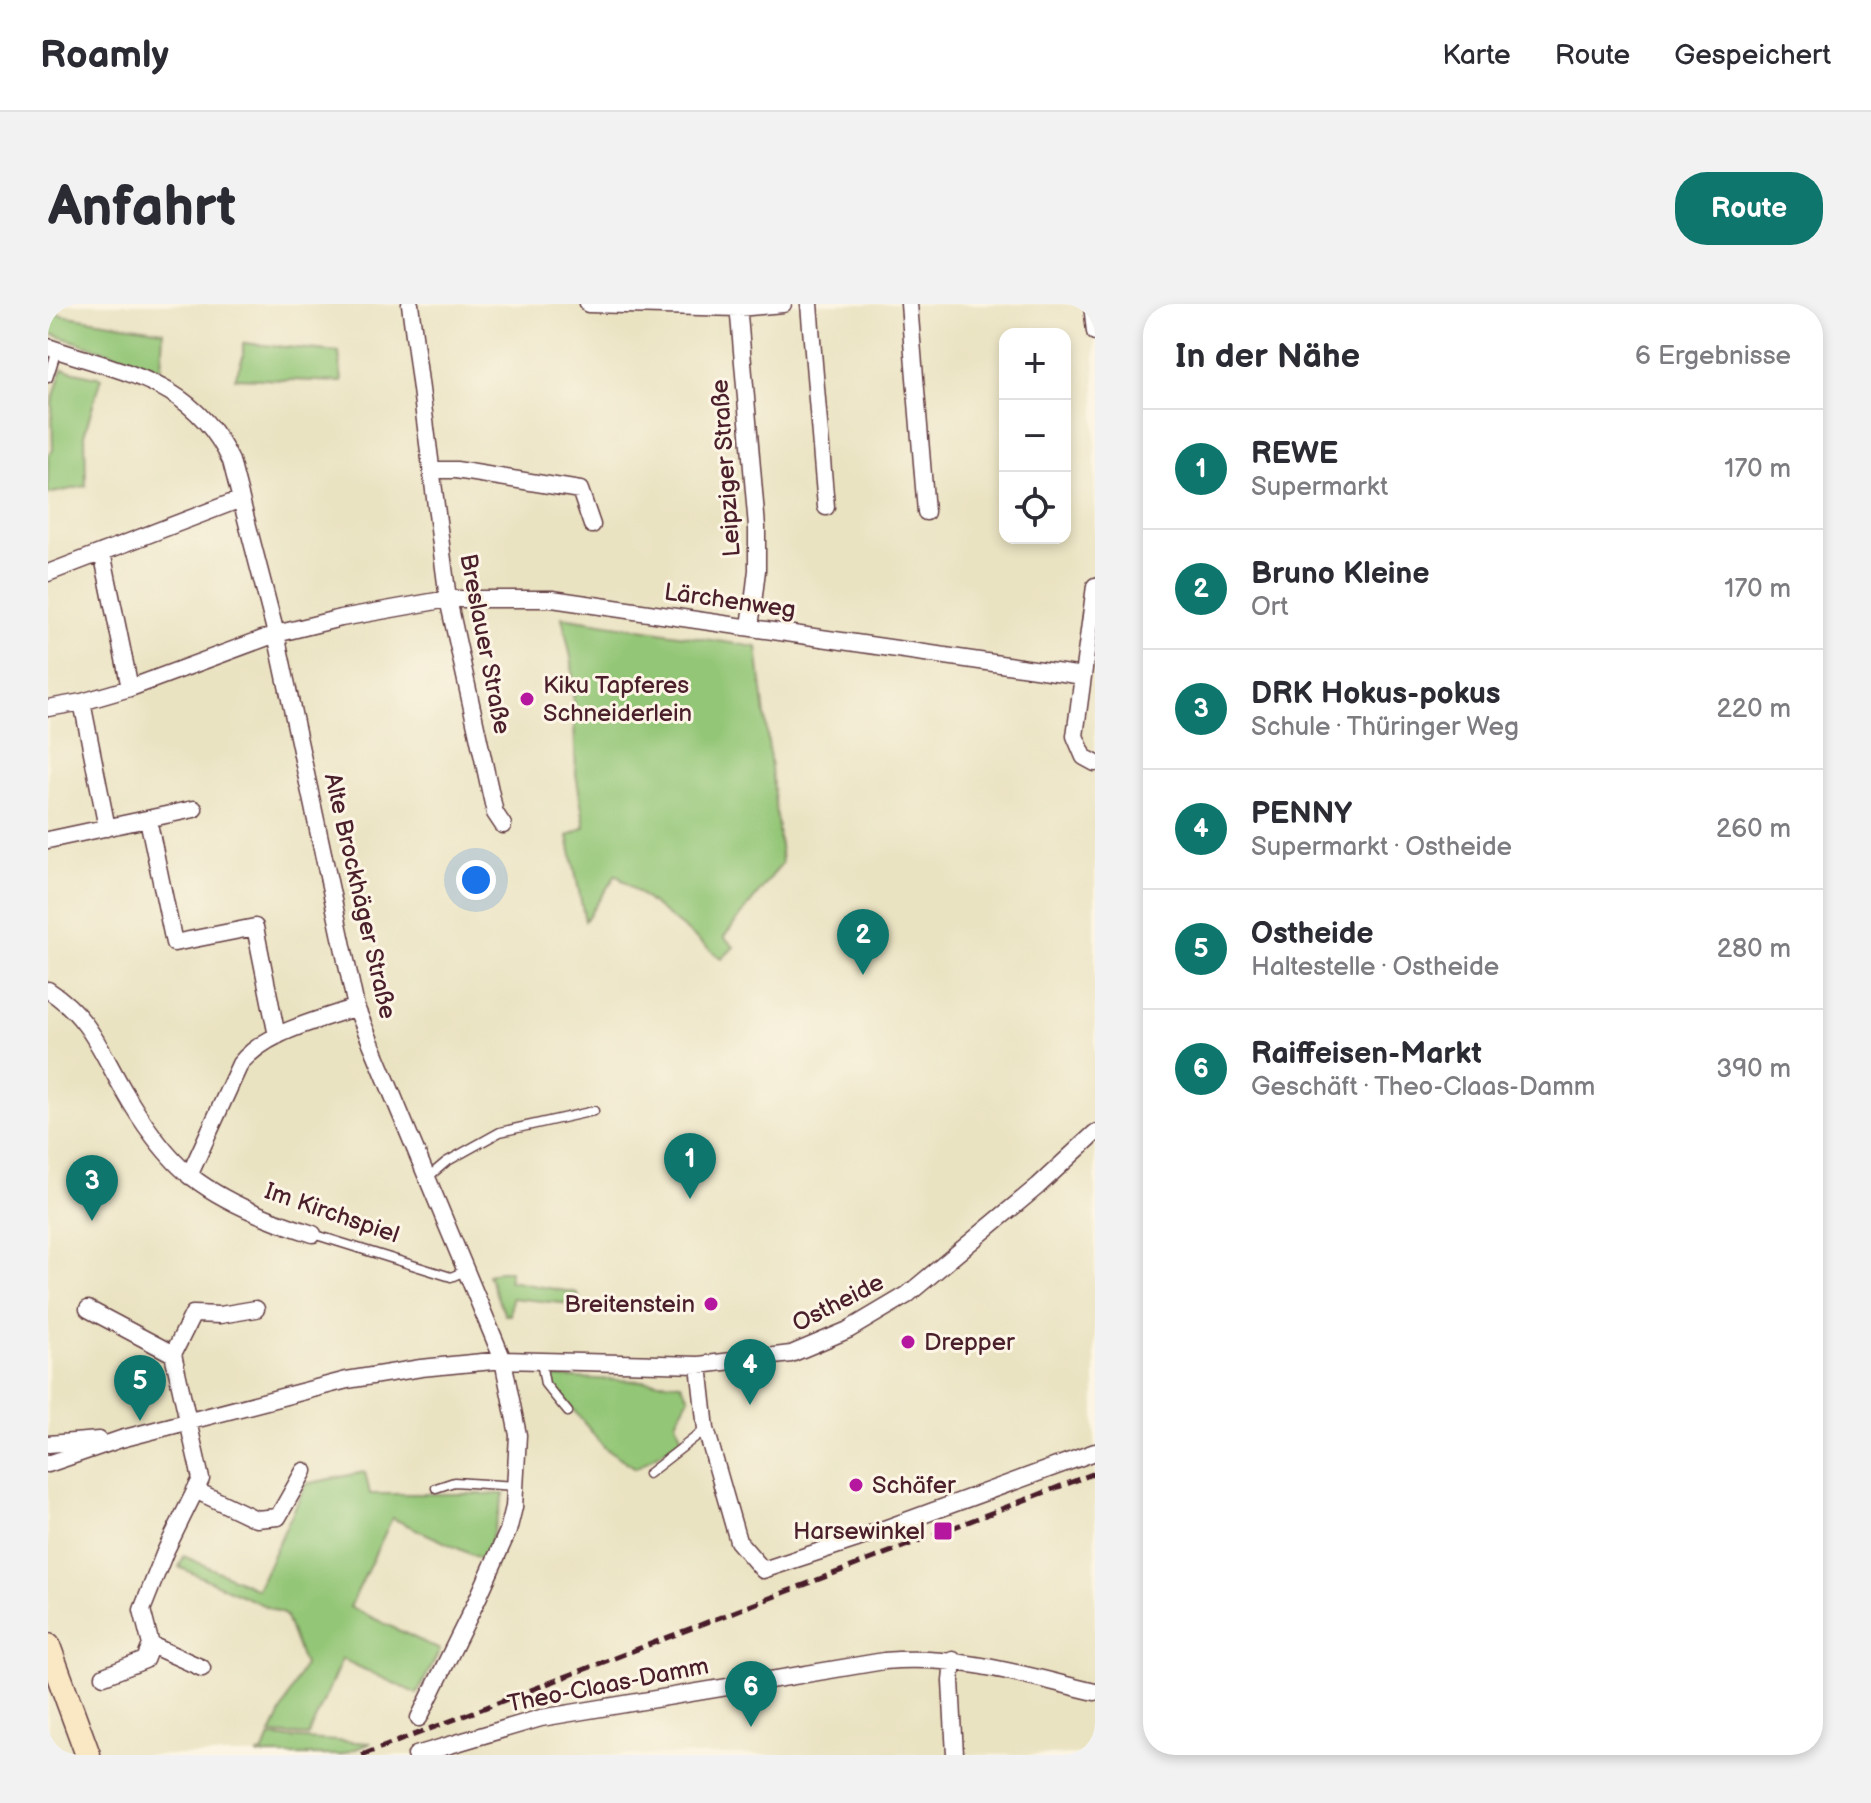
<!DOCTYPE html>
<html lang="de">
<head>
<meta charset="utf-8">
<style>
	:root { --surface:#fff; --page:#f2f2f3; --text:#2b2b33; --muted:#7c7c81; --line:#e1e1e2; --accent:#0f766e }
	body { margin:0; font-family:"Balsamiq Sans",sans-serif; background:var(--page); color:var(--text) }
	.controls { position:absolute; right:24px; top:24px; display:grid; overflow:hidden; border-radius:16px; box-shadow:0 4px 12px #0003 }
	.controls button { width:72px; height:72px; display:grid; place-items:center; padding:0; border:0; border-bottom:2px solid var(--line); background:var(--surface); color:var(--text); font:40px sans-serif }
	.you { position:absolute; left:428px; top:576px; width:28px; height:28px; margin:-20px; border:6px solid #fff; border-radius:50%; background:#1a73e8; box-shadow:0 0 0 12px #1a73e833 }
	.badge { display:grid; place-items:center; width:52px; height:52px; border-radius:50%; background:var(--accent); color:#fff; font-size:26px; font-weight:700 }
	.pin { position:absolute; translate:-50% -66px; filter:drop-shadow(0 2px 4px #0008) }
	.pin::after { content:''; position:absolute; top:42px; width:28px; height:24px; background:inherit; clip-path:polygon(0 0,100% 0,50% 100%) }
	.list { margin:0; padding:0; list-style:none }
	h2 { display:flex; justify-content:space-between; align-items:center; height:104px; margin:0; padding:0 32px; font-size:34px }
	h2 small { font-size:26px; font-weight:400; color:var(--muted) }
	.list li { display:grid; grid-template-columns:52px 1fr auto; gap:24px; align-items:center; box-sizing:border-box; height:120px; padding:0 32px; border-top:2px solid var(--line) }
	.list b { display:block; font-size:30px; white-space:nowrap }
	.list p { margin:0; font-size:26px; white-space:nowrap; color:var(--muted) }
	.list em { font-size:26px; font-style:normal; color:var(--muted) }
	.icon { flex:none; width:44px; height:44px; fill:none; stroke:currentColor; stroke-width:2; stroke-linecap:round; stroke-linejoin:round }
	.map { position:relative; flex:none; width:1047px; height:1451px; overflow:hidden; border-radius:32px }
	header { display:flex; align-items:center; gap:48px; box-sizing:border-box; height:112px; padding:0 40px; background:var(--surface); border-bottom:2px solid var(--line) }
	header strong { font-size:38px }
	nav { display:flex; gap:44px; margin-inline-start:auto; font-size:28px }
	.intro { display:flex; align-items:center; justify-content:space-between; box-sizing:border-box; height:192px; padding:0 48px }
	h1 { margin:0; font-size:56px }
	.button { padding:20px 36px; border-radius:32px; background:var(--accent); color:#fff; font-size:28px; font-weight:700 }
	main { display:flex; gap:48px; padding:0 48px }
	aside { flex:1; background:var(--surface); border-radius:32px; box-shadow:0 4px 12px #0003 }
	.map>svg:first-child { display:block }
	.green { fill:#93c676; stroke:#6e7250; stroke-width:2 }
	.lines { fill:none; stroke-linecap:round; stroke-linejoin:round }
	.lane-casing { stroke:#623c42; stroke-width:11 }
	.street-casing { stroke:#623c42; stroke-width:19 }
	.secondary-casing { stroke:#623c42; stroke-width:27 }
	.lane { stroke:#fff; stroke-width:8 }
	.street { stroke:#fff; stroke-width:16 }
	.secondary { stroke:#fae7c3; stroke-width:24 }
	.rail { stroke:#4a1f2b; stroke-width:5; stroke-dasharray:12 6; stroke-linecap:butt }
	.poi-dot { fill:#b5179e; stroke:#fcf5e5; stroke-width:3 }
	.labels { text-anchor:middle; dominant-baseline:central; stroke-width:6; stroke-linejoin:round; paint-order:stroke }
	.street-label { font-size:24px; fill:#4a1f2b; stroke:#fcf5e5 }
	.poi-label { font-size:24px; fill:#4a1f2b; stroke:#fcf5e5; text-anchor:start }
</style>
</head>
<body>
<header>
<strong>Roamly</strong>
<nav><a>Karte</a><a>Route</a><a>Gespeichert</a></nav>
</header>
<div class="intro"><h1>Anfahrt</h1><a class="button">Route</a></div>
<main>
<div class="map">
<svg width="1047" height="1451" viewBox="0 0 1047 1451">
	<rect width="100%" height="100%" fill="#fcf5e5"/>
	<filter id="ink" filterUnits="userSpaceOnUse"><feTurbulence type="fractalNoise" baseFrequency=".0125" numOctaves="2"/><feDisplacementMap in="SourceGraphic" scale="16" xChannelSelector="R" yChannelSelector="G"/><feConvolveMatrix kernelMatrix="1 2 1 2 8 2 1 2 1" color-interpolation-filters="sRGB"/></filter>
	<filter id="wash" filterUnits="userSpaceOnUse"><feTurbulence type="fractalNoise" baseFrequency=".006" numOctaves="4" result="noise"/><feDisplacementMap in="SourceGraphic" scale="32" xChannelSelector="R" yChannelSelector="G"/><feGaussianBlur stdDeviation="1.8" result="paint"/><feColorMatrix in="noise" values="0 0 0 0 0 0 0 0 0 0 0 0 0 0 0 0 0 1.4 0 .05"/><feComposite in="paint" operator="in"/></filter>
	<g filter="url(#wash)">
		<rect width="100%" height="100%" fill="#eae3c2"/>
		<path class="green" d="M 0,9 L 115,27 L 113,65 L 0,29 Z
			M 195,39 L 291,48 L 294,78 L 187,74 L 195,53 Z
			M 14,65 L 53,74 L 37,128 L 38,182 L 0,190 L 0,152 L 5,146 L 4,99 Z
			M 514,313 L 709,343 L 734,559 L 676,633 L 686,643 L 674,655 L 568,571 L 537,617 L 520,532 L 537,523 L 528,470 L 524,358 Z
			M 451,967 L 462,967 L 461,977 L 529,989 L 534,1001 L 464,994 L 462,1011 L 457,1011 L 440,971 Z
			M 506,1073 L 633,1079 L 641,1093 L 628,1118 L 634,1135 L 588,1164 L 557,1144 L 501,1077 Z
			M 317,1168 L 322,1190 L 456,1190 L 438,1253 L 433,1255 L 344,1214 L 302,1303 L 392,1346 L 369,1390 L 294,1355 L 260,1432 L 223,1430 L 256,1361 L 237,1311 L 131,1263 L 136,1252 L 209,1285 L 258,1180 Z
			M 222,1433 L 323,1439 L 292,1451 L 209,1451 L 215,1448 Z"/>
	</g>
	<g filter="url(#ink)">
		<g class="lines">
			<defs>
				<path id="lane" d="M 0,74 L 9,46
					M 379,874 L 398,858 L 452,828 L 546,807
					M 265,930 L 403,973 L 417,967
					M 493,1058 L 497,1080 L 520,1108
					M 600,1170 L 658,1125
					M 388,1184 L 406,1178 L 468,1182"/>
				<path id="street" d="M 362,0 L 400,295 L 447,509 L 455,521
					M 540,0 L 690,4 L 735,0
					M 690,0 L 709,223 L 709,266 L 702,324
					M 761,0 L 778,203
					M 861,0 L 878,208
					M 1044,0 L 1047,28
					M 0,43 C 77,70 145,76 183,157 L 228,330 L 308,703 L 455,1056 L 470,1131 L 466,1203 L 460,1227 L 430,1294 L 371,1414
					M 384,166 L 408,166 L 532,186 L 544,221
					M 54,248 L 82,384
					M 0,269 L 193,195
					M 1047,282 L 1027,432 L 1036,453 L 1047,459
					M 34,398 L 59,524
					M 0,404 L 34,398 L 82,384 L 228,330 L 293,314 L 400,295 L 504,295 L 1035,372
					M 100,515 L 126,639 L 207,623 L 229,732
					M 0,536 L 146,505
					M 0,686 C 42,713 52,746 76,787 C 91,814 119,855 144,873 C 179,900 223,917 265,930
					M 141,872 L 192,760 C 218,727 270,717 308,703
					M 40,1005 L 125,1050
					M 651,1061 L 658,1125 L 690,1237 L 715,1266 L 806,1236 L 1047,1148
					M 0,1140 L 51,1136
					M 0,1160 L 73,1135 L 299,1076 L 373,1064 L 455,1056 L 651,1061 L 743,1050 L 800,1026 L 859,991 L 990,882 L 1047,829
					M 147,1186 L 208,1215 L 230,1213 L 256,1167
					M 905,1356 L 903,1377 L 907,1451
					M 154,1364 L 103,1341 L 94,1306 L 117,1248 L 153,1175 L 125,1050 L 145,1010 L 172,1011 L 208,1005
					M 56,1372 L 97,1356 L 103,1341
					M 368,1451 L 493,1414 L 836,1357 C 910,1350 975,1371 1047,1388"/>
				<path id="secondary" d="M 0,1342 L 40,1451"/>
			</defs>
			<use href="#lane" class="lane-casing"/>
			<use href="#street" class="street-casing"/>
			<use href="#secondary" class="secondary-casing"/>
			<use href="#lane" class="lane"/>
			<use href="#street" class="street"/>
			<use href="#secondary" class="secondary"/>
			<path class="rail" d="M 314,1451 L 1047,1169"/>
		</g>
	</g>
	<g class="poi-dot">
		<circle cx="479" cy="395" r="8"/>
		<circle cx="663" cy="1000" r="8"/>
		<circle cx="860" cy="1038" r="8"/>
		<circle cx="808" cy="1181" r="8"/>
		<rect x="885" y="1217" width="20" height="20" rx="4"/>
	</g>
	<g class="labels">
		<g class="street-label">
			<text transform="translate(678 164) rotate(-94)">Leipziger Straße</text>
			<text transform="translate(682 297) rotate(8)">Lärchenweg</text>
			<text transform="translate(437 340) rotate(79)">Breslauer Straße</text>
			<text transform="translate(312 592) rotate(77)">Alte Brockhäger Straße</text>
			<text transform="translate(284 909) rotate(19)">Im Kirchspiel</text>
			<text transform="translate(790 999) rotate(-27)">Ostheide</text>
			<text transform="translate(560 1381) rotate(-11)">Theo-Claas-Damm</text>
		</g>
		<g class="poi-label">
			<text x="495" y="381">Kiku Tapferes<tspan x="495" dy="28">Schneiderlein</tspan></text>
			<text x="647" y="1000" text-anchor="end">Breitenstein</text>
			<text x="876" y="1038">Drepper</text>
			<text x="824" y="1181">Schäfer</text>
			<text x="877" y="1227" text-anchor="end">Harsewinkel</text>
		</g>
	</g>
</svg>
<div class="controls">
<button>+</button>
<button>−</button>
<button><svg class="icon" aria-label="locate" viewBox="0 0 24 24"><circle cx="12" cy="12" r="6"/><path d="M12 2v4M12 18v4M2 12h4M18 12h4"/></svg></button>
</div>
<div class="you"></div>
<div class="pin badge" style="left:642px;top:895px">1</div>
<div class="pin badge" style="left:815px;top:671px">2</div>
<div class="pin badge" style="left:44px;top:917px">3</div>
<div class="pin badge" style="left:702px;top:1101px">4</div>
<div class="pin badge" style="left:92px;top:1117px">5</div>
<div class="pin badge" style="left:703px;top:1423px">6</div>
</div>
<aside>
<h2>In der Nähe<small>6 Ergebnisse</small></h2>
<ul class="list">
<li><span class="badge">1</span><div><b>REWE</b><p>Supermarkt</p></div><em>170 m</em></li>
<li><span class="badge">2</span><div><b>Bruno Kleine</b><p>Ort</p></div><em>170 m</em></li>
<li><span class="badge">3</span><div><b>DRK Hokus-pokus</b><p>Schule · Thüringer Weg</p></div><em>220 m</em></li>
<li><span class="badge">4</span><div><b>PENNY</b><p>Supermarkt · Ostheide</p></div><em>260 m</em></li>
<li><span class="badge">5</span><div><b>Ostheide</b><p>Haltestelle · Ostheide</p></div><em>280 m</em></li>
<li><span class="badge">6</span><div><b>Raiffeisen-Markt</b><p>Geschäft · Theo-Claas-Damm</p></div><em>390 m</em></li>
</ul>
</aside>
</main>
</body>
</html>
